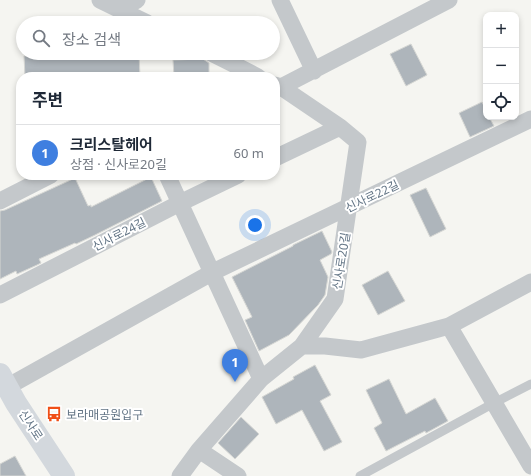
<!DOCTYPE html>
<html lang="ko">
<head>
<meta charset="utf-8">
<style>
	:root { --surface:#fff; --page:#f6f6f7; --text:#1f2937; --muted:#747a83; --line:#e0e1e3; --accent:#f04f17 }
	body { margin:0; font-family:"Noto Sans","Noto Sans KR",sans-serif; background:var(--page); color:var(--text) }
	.controls { position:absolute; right:12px; top:12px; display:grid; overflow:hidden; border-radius:8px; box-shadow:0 2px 6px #0003 }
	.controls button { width:36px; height:36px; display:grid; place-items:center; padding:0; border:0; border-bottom:1px solid var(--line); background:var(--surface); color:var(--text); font:20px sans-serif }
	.you { position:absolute; left:255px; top:225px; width:14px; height:14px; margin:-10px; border:3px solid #fff; border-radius:50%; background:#1a73e8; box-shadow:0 0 0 6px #1a73e833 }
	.badge { display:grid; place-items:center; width:26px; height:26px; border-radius:50%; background:var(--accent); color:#fff; font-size:13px; font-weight:700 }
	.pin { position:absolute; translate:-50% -33px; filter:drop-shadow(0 1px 2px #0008) }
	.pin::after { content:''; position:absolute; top:21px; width:14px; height:12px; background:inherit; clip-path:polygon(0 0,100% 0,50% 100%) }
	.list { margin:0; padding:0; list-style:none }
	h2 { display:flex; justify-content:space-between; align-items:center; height:52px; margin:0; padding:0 16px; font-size:17px }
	h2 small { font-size:13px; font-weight:400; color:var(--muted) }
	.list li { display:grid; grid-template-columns:26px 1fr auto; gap:12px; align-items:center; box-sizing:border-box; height:56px; padding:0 16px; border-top:1px solid var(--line) }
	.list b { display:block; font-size:15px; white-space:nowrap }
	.list p { margin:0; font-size:13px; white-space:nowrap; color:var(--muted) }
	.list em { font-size:13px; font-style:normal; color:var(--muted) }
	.icon { flex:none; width:22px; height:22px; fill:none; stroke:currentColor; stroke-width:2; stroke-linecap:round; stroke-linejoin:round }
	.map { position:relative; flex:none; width:531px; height:476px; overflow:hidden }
	.search { position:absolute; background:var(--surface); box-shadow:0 2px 6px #0003; left:16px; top:16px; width:264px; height:44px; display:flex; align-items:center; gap:10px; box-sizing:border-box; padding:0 14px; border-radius:22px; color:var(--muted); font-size:15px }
	.panel { position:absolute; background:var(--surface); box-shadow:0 2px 6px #0003; left:16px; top:72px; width:264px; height:108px; border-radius:16px }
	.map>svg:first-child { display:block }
	.building { fill:#aeb5bb; stroke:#d6d7d4 }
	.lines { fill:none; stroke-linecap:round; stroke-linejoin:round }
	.service { stroke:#c4c8cb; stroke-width:9 }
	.minor { stroke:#c4c8cb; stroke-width:17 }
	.secondary { stroke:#d3d8dd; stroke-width:22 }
	.labels { text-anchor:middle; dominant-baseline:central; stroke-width:4; stroke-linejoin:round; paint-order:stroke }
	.street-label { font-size:12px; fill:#627485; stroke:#fff }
	.poi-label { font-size:12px; fill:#627485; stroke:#fff; text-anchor:start }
</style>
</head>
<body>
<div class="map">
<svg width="531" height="476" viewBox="0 0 531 476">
	<rect width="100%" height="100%" fill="#f5f5f1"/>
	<path class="building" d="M 411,44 L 427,75 L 406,86 L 390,54 Z
		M 139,53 L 140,77 L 25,77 L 24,56 Z
		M 203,59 L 209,63 L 209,77 L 174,77 L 173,60 Z
		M 482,102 L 486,110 L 486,117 L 489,117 L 494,126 L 470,137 L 459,113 Z
		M 151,177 L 162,201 L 95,235 L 76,244 L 75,243 L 39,259 L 41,263 L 37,265 L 17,274 L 16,271 L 0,279 L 0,211 L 5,210 L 75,178 L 88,206 L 91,205 L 91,207 Z
		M 426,188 L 446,229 L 430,237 L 410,195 Z
		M 322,231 L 332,252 L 331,254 L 320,260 L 328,277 L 325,295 L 318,305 L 289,335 L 259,351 L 245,320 L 252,317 L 232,277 L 293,246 L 293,245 Z
		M 388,271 L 405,301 L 378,315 L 362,285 Z
		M 315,365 L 331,395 L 320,401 L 342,442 L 324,451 L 302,410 L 276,424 L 262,397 L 294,379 L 293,377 Z
		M 389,379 L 406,414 L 435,398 L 448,421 L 426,433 L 425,431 L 386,451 L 374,428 L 382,423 L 366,390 Z
		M 241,417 L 259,434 L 235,459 L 218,443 Z
		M 15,456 L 26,476 L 0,476 L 0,464 Z"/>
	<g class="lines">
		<path class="service" d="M 360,476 L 494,403 L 531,384"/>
		<path class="minor" d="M 100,0 L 147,23
			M 280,0 L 314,71
			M 119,10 L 137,0
			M 211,53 L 239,67 L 258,77
			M 281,87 L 449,0
			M 275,158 L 340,127
			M 167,175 L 261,379
			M 0,201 L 51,175
			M 0,295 L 180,203 L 238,175
			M 449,326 L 531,466
			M 302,346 L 325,346 L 361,350 L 449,326 L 531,282
			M 7,387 L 213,272 L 531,119
			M 199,450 L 238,476
			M 180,476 L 199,450 L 261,379 L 302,346 L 335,299 L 358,142 L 340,127 L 281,87 L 275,85"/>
		<path class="secondary" d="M 0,374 L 16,403 L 64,476"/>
	</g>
	<defs>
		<symbol id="bus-bare" viewBox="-9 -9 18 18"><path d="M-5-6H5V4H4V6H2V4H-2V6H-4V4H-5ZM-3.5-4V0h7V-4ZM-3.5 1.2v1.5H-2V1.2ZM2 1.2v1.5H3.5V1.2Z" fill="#f04f17" stroke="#fff" stroke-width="2.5" paint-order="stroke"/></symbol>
	</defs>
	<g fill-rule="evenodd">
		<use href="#bus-bare" x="43" y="403" width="22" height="22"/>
	</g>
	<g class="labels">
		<g class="street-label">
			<text transform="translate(372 196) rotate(-26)">신사로22길</text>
			<text transform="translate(119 234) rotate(-27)">신사로24길</text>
			<text transform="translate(341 261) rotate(-81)">신사로20길</text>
			<text transform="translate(31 425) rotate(57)">신사로</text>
		</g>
		<g class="poi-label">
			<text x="66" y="414">보라매공원입구</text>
		</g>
	</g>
</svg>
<div class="controls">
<button>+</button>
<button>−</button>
<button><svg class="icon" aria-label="locate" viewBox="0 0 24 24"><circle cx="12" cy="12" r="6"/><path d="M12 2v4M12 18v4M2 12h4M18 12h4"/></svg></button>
</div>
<div class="you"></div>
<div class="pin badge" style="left:235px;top:382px;background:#3f7fe0">1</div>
<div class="search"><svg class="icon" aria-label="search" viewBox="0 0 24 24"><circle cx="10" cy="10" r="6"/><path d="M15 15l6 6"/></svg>장소 검색</div>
<section class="panel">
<h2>주변<small></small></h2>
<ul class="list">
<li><span class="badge" style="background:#3f7fe0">1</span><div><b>크리스탈헤어</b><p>상점 · 신사로20길</p></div><em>60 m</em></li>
</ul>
</section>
</div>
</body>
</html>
